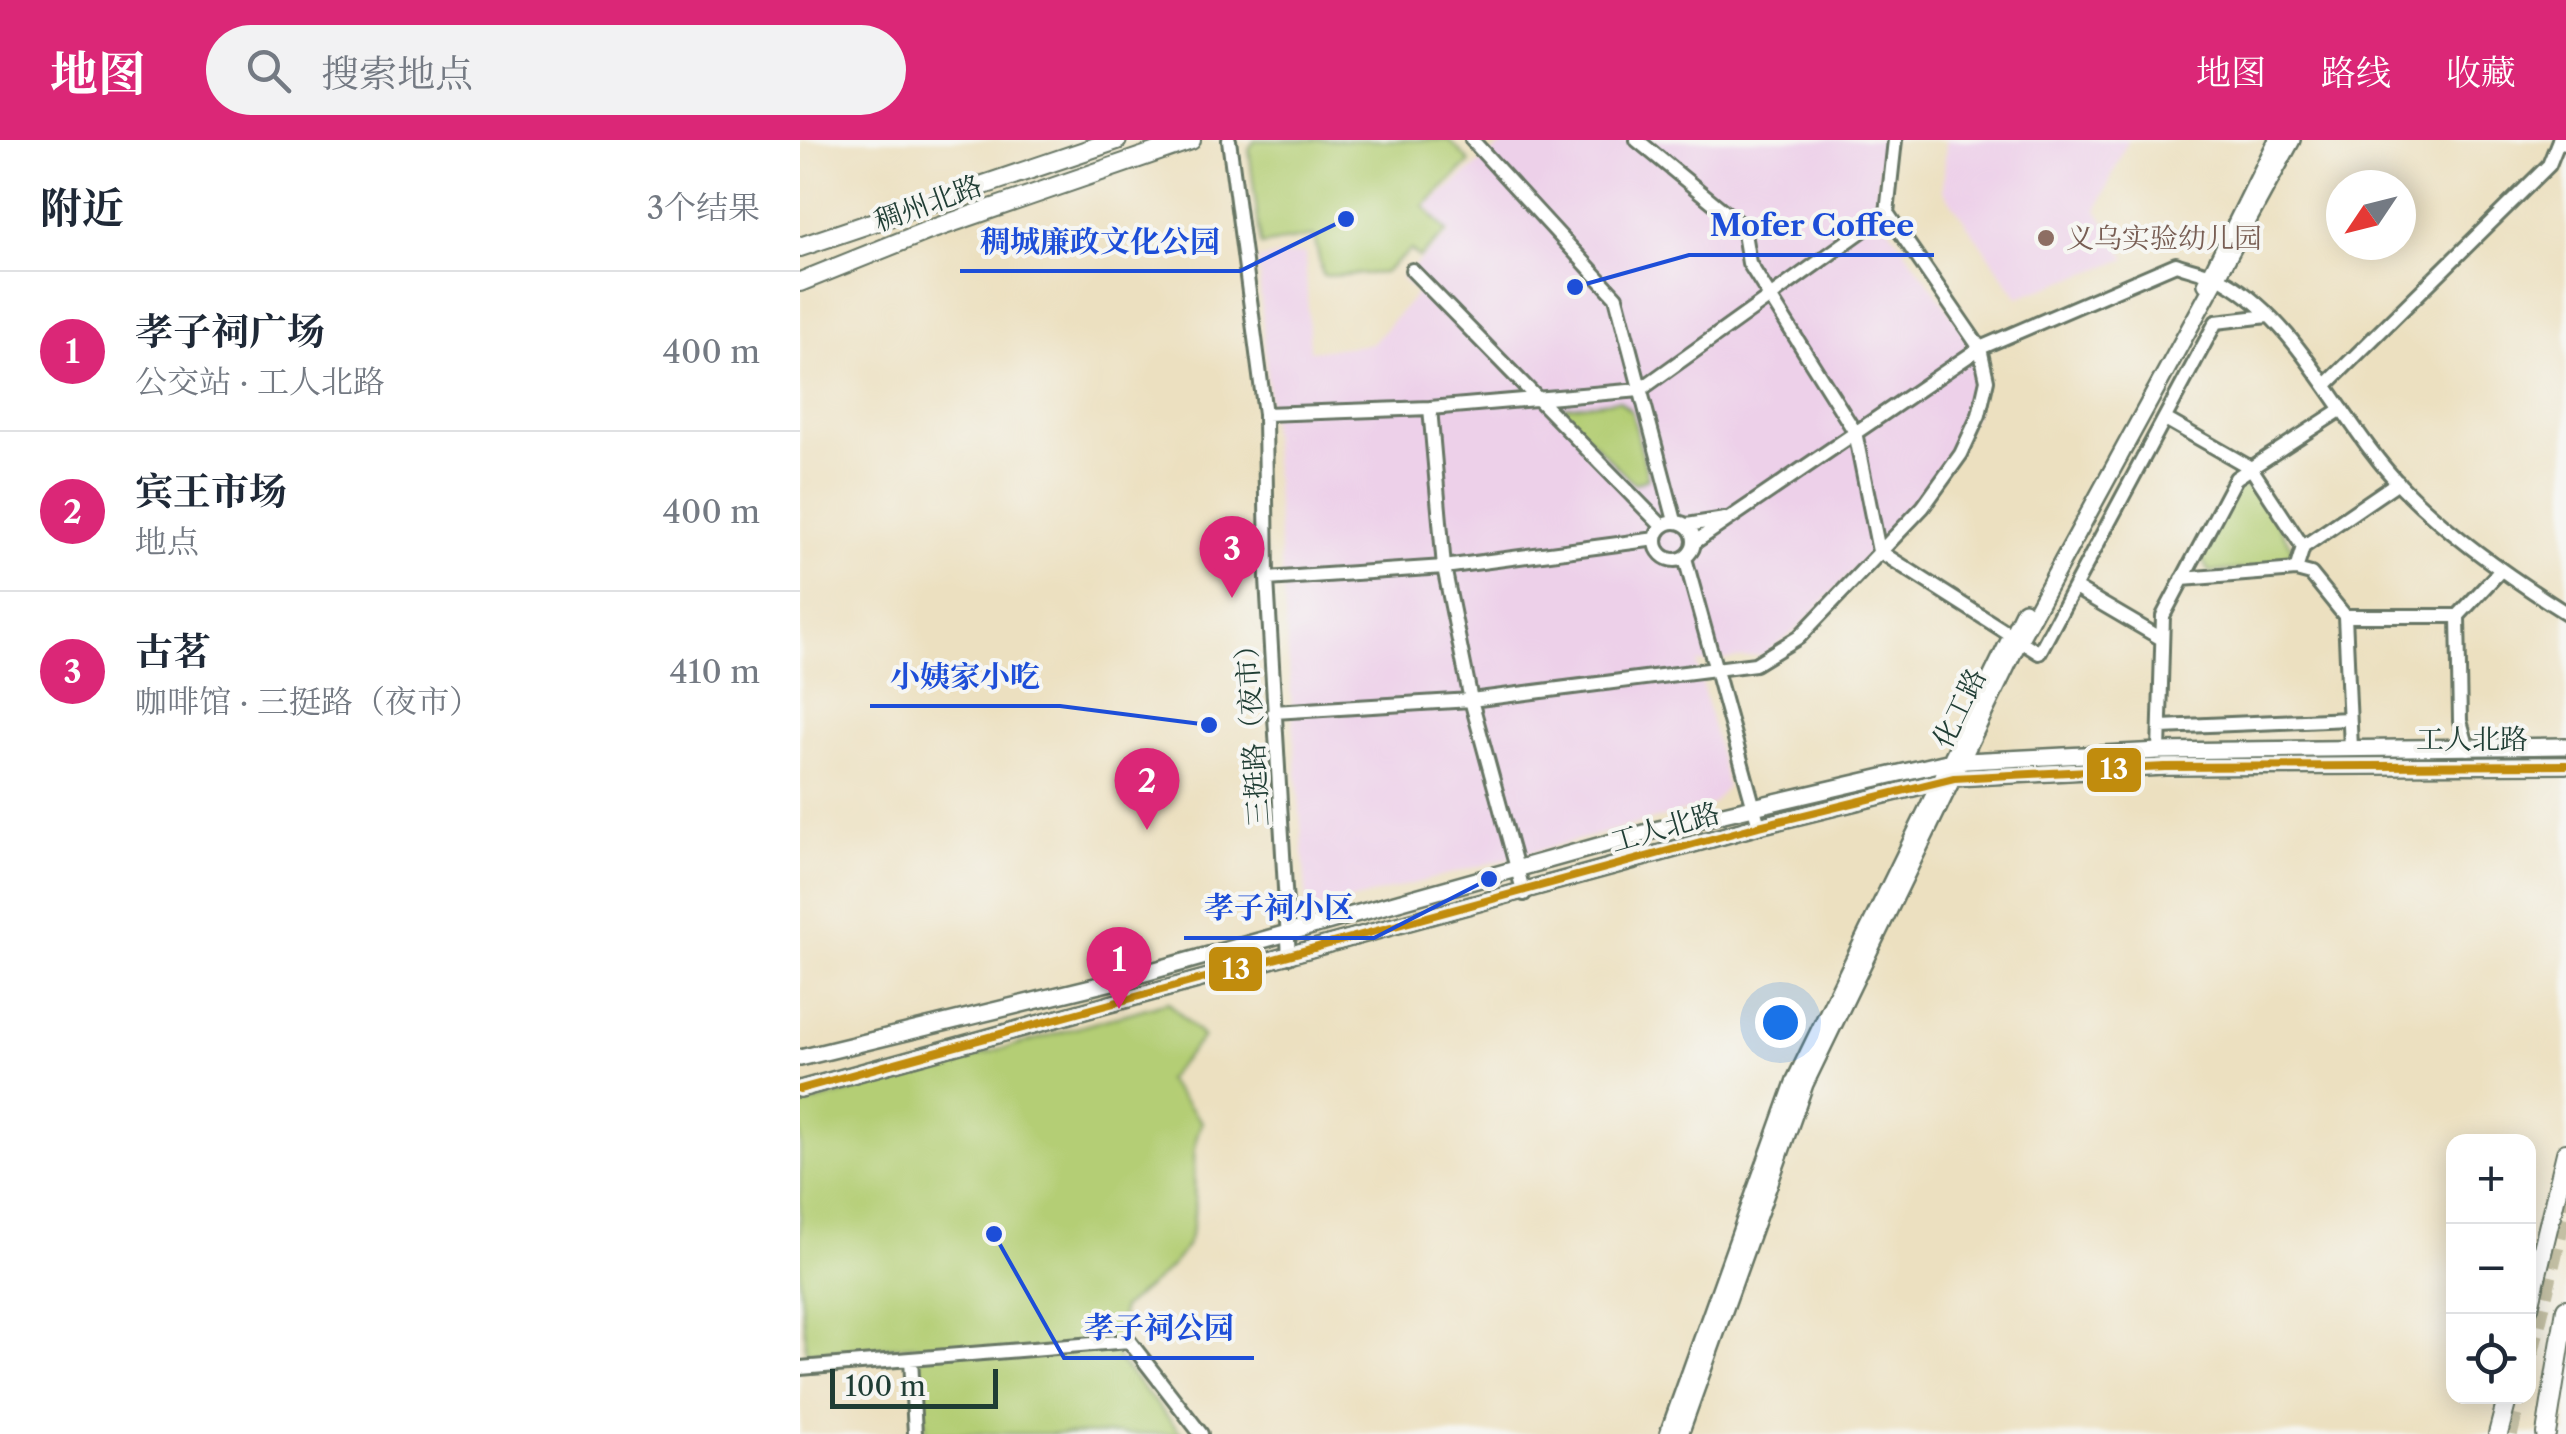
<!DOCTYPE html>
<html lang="zh">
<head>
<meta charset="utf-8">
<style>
	:root { --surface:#fff; --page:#f2f2f3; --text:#1f2937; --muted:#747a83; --line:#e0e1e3; --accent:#db2777 }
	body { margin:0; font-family:"Libre Caslon Text","Noto Serif SC",serif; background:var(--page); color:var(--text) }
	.controls { position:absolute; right:30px; bottom:30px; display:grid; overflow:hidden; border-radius:20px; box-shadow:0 5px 25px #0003 }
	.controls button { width:90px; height:90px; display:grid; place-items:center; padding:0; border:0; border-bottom:2px solid var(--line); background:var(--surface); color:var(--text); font:50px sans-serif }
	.compass { position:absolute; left:1526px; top:30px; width:90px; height:90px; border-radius:50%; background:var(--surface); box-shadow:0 5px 25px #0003; rotate:235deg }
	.scale { position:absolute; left:30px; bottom:25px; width:168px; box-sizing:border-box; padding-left:10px; border:5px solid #1f3d34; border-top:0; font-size:28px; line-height:35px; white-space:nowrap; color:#1f3d34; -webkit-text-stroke:8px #f6f6f2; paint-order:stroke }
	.you { position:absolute; left:980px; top:882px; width:35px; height:35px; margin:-25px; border:8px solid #fff; border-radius:50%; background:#1a73e8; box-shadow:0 0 0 15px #1a73e833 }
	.badge { display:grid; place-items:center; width:65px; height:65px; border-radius:50%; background:var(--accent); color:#fff; font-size:32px; font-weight:700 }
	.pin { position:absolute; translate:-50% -82px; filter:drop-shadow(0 2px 5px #0008) }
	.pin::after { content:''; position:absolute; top:52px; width:35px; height:30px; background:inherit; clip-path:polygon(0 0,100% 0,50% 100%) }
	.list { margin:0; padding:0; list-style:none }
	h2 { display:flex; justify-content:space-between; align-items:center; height:130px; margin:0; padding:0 40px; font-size:42px }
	h2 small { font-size:32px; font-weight:400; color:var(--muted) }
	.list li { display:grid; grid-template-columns:65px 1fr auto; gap:30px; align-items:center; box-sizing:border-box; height:160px; padding:0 40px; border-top:2px solid var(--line) }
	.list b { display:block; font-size:38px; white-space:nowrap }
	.list p { margin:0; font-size:32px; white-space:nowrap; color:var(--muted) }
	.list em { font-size:32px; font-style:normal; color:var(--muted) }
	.icon { flex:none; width:55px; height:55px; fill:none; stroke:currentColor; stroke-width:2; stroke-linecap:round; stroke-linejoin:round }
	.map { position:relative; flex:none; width:1766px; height:1294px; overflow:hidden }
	header { display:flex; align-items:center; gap:60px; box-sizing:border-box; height:140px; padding:0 50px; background:var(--accent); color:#fff }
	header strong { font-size:48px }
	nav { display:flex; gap:55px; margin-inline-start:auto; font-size:35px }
	.search { width:700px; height:90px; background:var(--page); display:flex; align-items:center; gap:25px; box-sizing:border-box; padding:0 35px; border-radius:55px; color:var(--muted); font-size:38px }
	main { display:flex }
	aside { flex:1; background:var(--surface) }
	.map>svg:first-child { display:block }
	.built { fill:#edd0e9 }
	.green { fill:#b4ce74; stroke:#6a8654; stroke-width:2.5 }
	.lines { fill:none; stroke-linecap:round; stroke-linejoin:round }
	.trunk-tunnel { stroke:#c3bfa4; stroke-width:20; stroke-dasharray:20 10; stroke-linecap:butt }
	.minor-casing { stroke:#677665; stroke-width:18 }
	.tertiary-casing { stroke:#677665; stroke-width:20 }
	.secondary-casing { stroke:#677665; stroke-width:22 }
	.minor { stroke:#fff; stroke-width:12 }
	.tertiary { stroke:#fff; stroke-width:15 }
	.secondary { stroke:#fff; stroke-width:18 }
	.bus-1-casing { stroke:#f6f6f2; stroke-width:15 }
	.bus-1 { stroke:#c18c0d; stroke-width:8 }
	.education-dot { fill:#8d6e63; stroke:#f6f6f2; stroke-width:4 }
	.labels { text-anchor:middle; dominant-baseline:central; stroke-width:8; stroke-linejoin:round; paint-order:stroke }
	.street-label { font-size:28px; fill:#1f3d34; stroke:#f6f6f2 }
	.education-label { font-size:28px; fill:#785e54; stroke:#f6f6f2; text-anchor:start }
	.leader { fill:none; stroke:#1d4ed8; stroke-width:4 }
	.callout-dot { fill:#1d4ed8; stroke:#f6f6f2; stroke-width:4 }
	.callout-label { font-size:30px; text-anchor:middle; font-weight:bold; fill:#1d4ed8; stroke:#f6f6f2; stroke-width:8; stroke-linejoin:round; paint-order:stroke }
	.line-badge { stroke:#f6f6f2; stroke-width:4 }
	.badge-label { font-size:28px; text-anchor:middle; font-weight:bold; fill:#fff }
</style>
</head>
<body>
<header>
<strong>地图</strong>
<div class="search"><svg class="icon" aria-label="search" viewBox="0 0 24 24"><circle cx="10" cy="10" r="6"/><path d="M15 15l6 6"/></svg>搜索地点</div>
<nav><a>地图</a><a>路线</a><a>收藏</a></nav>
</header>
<main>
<aside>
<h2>附近<small>3个结果</small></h2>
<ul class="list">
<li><span class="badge">1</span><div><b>孝子祠广场</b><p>公交站 · 工人北路</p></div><em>400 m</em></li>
<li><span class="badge">2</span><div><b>宾王市场</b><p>地点</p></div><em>400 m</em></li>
<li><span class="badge">3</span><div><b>古茗</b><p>咖啡馆 · 三挺路（夜市）</p></div><em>410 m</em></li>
</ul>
</aside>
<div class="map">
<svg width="1766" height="1294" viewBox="0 0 1766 1294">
	<rect width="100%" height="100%" fill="#f6f6f2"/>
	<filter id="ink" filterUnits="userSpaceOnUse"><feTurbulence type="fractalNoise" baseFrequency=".01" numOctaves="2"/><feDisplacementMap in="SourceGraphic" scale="20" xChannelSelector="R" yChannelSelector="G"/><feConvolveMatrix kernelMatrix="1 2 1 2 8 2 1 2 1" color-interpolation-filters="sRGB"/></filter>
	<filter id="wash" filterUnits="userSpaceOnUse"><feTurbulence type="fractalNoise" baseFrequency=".0048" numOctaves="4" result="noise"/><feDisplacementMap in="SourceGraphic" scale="40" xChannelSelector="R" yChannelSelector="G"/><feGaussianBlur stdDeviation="2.25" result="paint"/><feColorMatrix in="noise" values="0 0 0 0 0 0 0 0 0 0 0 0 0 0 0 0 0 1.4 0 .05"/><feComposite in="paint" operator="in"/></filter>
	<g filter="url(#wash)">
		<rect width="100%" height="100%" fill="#ece0c0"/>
		<path class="built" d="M 708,0 L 1083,0 L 1077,54 L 1090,89 L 1162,189 L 1179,232 L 1175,274 L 1131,349 L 996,490 L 963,515 L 897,523 L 927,646 L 913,664 L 518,769 L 507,764 L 458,119 L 505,113 L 510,211 L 572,204 L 617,153 L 601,138 L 650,93 L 627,66 Z
			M 1146,0 L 1328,0 L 1297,70 L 1327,119 L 1218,157 L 1143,50 Z"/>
		<path class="green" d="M 455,0 L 649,0 L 670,22 L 624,66 L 647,92 L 619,118 L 611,110 L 584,133 L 523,136 L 514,96 L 461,105 L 449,9 Z
			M 819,260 L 832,272 L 848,338 L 834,344 L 763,272 L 763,267 Z
			M 1439,346 L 1456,347 L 1493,410 L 1482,427 L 1409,432 L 1399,415 Z
			M 368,862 L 403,897 L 366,940 L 402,982 C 383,1021 408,1078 381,1114 C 367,1134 341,1151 322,1168 L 317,1218 L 382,1294 L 126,1294 L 118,1205 L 6,1213 L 0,1141 L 0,966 Z"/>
	</g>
	<g filter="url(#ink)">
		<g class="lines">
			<path class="trunk-tunnel" d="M 1729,1213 L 1766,1057
				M 1708,1294 L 1717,1256"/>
			<defs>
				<path id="minor" d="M 429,0 L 465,274 L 467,439 L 489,817
					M 672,0 L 816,157 L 875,381
					M 837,0 L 943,87 L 949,123 L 1055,292 L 1079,411 L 1239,513 L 1416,182 L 1468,176
					M 612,130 L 862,386
					M 1526,245 L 1749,25 L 1759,0
					M 630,268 L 644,427 L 671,560 L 724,754
					M 1542,269 L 1451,328 L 1503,407 L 1598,342
					M 465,274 L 630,268 L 840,250 L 1087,73 L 1095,0
					M856 401a19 19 0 1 1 38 0a19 19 0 1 1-38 0Z
					M 887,385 L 925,379
					M 895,402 L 1180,208 L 1376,124 C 1391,130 1412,133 1425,141 C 1502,185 1542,286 1603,348 C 1650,396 1709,437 1766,473
					M 885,418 L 959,686
					M 1496,430 L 1511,434 L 1545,476 L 1551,608
					M 467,439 L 644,427 L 856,399
					M 1382,439 L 1496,430 L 1503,407
					M 1275,448 L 1362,499
					M 1545,476 L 1658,476 L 1701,430
					M 1658,476 L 1660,581 L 1668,609
					M 474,572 L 671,560 L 955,524 L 999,497 L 1123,367 L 1161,314 L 1179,275 L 1187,240 L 1180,208 L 1087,73
					M 1361,587 L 1549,579
					M 1359,611 L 1363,476 L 1436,338 L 1451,328 L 1367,280
					M 111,1219 L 115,1294
					M 0,1228 L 329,1201 L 401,1294"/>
				<path id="tertiary" d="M 1406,144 L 1477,0
					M 0,918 L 316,841 L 859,689 L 1147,622 L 1359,611 L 1766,606
					M 0,949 L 959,686 L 1154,638 L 1365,627 L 1766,625
					M 868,1294 L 995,940 L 1224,470
					M 880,1294 L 1005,944 L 1220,499 L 1492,0"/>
				<path id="secondary" d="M 1762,0 L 1766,1
					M 0,107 L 317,0
					M 0,142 L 127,91 L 391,0
					M 1729,1167 L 1766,1013
					M 1698,1294 L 1708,1256
					M 1746,1294 L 1766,1169"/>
			</defs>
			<use href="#minor" class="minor-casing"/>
			<use href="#tertiary" class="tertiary-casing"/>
			<use href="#secondary" class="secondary-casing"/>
			<use href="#minor" class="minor"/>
			<use href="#tertiary" class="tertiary"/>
			<use href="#secondary" class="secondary"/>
			<defs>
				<path id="bus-1" d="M 0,949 L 959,686 L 1154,638 L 1365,627 L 1766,625"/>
			</defs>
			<use href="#bus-1" class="bus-1-casing"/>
			<use href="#bus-1" class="bus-1"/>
		</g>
	</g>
	<circle class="education-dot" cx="1246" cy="98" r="10"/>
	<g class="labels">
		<g class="street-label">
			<text transform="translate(128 63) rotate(-20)">稠州北路</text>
			<text transform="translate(1159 568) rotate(-64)">化工路</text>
			<text transform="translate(452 589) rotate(-94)">三挺路（夜市）</text>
			<text x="1672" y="599">工人北路</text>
			<text transform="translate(865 687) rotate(-16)">工人北路</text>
		</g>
		<g class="education-label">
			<text x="1266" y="98">义乌实验幼儿园</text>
		</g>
	</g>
	<path class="leader" d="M775 147L889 115H1134M546 79L440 131H160M409 585L260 566H70M689 739L574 798H384M194 1094L264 1218H454"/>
	<g class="callout-dot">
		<circle cx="775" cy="147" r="10"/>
		<circle cx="546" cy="79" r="10"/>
		<circle cx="409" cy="585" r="10"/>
		<circle cx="689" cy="739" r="10"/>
		<circle cx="194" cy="1094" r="10"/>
	</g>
	<g class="callout-label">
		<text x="1012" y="96">Mofer Coffee</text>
		<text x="300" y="112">稠城廉政文化公园</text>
		<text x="165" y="547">小姨家小吃</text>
		<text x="479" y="778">孝子祠小区</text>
		<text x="359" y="1198">孝子祠公园</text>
	</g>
	<g class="line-badge">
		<rect x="1285" y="606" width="58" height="48" rx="10" fill="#c18c0d"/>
		<rect x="407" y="805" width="57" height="48" rx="10" fill="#c18c0d"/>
	</g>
	<g class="badge-label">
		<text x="1314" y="639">13</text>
		<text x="436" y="839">13</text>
	</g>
</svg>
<div class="controls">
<button>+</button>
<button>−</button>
<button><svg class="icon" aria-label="locate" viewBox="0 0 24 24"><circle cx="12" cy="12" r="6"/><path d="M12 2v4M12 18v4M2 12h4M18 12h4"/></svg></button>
</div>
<svg class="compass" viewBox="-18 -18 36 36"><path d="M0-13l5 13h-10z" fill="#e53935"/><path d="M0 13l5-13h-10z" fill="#747a83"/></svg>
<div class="scale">100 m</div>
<div class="you"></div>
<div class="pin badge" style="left:319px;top:869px">1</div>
<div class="pin badge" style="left:347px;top:690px">2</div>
<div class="pin badge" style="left:432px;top:458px">3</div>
</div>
</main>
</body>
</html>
